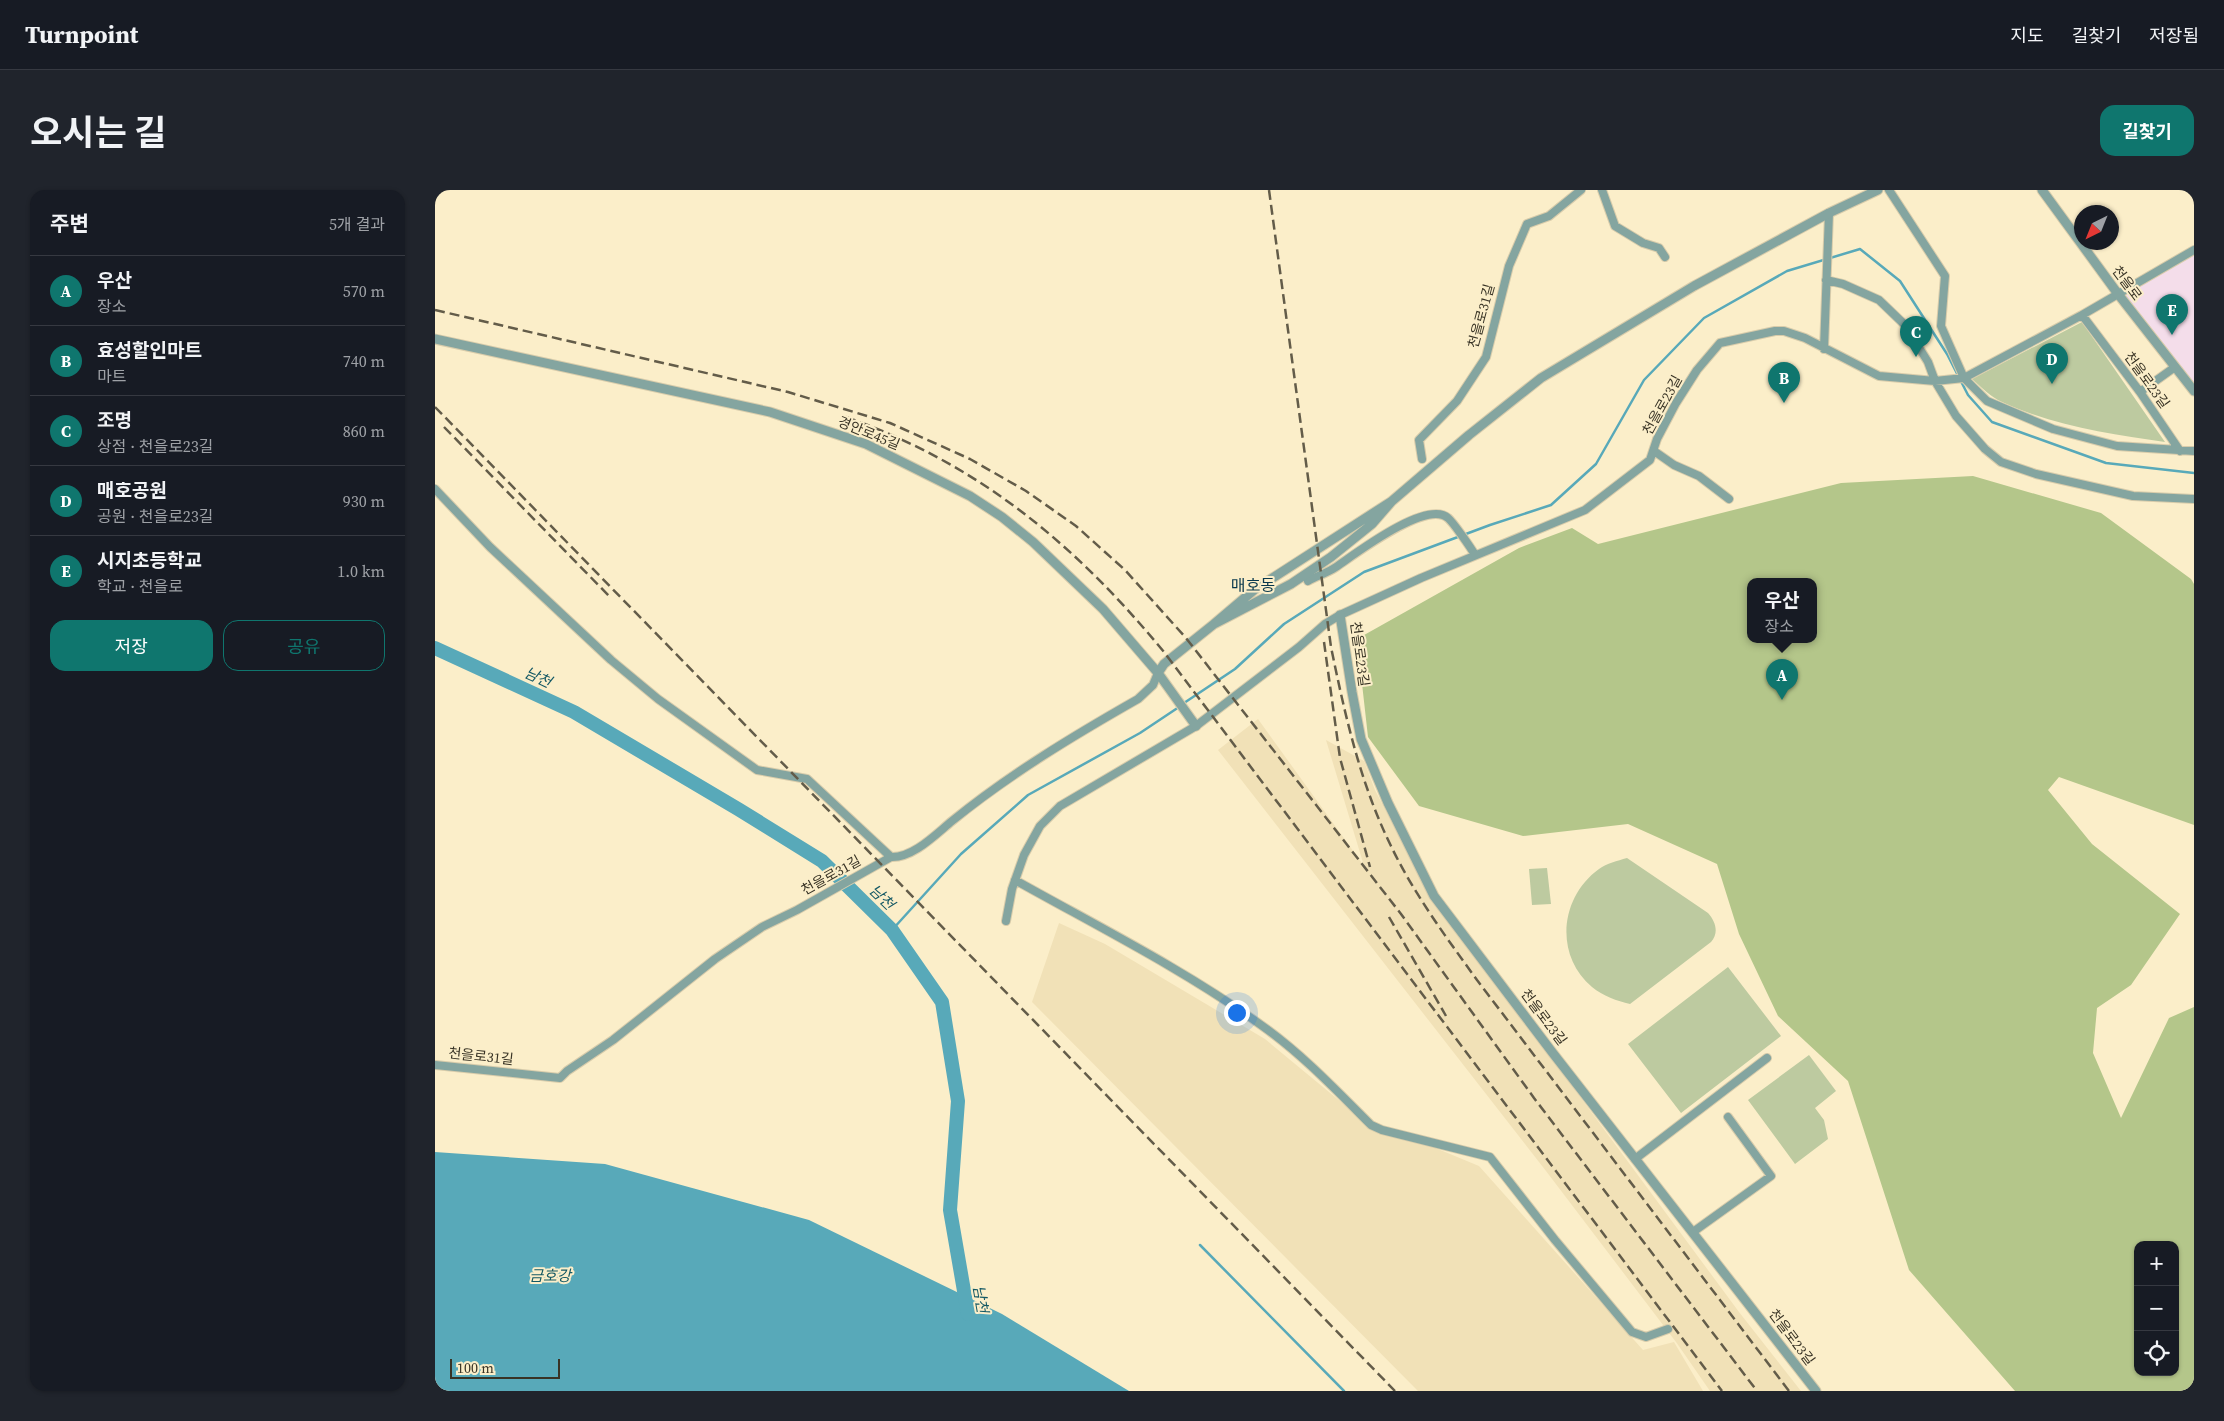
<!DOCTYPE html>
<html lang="ko">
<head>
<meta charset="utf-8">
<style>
	:root { --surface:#171b24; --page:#20242c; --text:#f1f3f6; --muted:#9ea1a6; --line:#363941; --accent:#0f766e }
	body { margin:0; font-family:"Source Serif 4","Noto Sans KR",serif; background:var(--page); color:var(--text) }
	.controls { position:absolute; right:15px; bottom:15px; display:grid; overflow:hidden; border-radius:10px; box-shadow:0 1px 4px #0004 }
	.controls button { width:45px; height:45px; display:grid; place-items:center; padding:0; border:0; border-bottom:1px solid var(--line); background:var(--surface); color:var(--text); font:25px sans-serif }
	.compass { position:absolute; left:1639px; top:15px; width:45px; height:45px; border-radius:50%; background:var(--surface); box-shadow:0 1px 4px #0004; rotate:223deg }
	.scale { position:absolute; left:15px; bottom:12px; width:110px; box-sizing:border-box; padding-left:5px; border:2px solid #383325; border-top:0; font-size:14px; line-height:18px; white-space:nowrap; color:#383325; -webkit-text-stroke:4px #fbeec9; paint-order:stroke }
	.you { position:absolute; left:801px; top:822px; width:18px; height:18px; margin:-12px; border:4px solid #fff; border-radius:50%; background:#1a73e8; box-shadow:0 0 0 8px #1a73e833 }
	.badge { display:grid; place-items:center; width:32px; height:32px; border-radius:50%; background:var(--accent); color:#fff; font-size:16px; font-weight:700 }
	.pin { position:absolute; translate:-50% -41px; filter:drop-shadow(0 1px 2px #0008) }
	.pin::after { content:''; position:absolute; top:26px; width:18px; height:15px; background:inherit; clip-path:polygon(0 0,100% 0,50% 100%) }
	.popup { position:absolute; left:1312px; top:388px; width:70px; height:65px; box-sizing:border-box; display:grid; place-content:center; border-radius:10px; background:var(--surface); filter:drop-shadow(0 1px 4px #0005); font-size:16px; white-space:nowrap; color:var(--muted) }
	.popup b { font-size:19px; color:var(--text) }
	.popup::after { content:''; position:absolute; left:50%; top:100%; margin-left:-10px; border:10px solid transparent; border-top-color:var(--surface) }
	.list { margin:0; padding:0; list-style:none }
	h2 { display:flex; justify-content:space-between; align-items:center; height:65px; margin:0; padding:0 20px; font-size:21px }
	h2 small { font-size:16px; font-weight:400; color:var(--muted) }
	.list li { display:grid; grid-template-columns:32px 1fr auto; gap:15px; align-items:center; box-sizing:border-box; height:70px; padding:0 20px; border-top:1px solid var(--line) }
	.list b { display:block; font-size:19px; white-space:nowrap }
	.list p { margin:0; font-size:16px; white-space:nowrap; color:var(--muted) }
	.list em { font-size:16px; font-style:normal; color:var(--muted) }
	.actions { display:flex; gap:10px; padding:15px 20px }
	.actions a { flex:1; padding:11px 0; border:1px solid var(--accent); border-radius:15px; text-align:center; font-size:18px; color:var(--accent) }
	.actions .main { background:var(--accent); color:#fff }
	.icon { flex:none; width:28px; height:28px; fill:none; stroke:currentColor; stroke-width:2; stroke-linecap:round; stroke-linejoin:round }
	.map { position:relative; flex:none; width:1759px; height:1201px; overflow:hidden; border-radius:15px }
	header { display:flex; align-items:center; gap:30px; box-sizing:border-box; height:70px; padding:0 25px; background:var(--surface); border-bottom:1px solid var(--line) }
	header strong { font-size:24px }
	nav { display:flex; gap:28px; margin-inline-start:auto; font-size:18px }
	.intro { display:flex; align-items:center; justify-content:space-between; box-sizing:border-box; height:120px; padding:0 30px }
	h1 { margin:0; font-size:35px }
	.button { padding:12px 22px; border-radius:15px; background:var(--accent); color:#fff; font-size:18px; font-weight:700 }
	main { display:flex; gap:30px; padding:0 30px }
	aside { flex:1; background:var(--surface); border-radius:15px; box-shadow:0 1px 4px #0004 }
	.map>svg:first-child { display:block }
	.built { fill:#f1e1b7 }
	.education { fill:#f4ddea }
	.green { fill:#bdcaa0 }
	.forest { fill:#b4c68a; fill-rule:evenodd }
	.water { fill:#58a9b9 }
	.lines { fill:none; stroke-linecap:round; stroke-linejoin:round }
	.stream { stroke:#58a9b9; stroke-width:2.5 }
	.river { stroke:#58a9b9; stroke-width:14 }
	.minor-casing { stroke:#d8ccab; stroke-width:10 }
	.tertiary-casing { stroke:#d8ccab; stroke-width:11 }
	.minor { stroke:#84a5a0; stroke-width:8 }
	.tertiary { stroke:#84a5a0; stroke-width:9 }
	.rail { stroke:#635c49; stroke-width:2.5; stroke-dasharray:10 5; stroke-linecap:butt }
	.labels { text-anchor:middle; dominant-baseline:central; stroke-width:4; stroke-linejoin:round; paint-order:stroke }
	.street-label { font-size:14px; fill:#383325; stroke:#fbeec9 }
	.water-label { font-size:15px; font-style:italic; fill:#135864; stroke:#fbeec9 }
	.quarter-label { font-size:16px; fill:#08374c; stroke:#fbeec9 }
</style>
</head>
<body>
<header>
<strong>Turnpoint</strong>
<nav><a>지도</a><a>길찾기</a><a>저장됨</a></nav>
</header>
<div class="intro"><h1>오시는 길</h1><a class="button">길찾기</a></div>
<main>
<aside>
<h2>주변<small>5개 결과</small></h2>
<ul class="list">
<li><span class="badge">A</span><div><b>우산</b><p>장소</p></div><em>570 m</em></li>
<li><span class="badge">B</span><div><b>효성할인마트</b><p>마트</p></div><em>740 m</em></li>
<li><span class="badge">C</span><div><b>조명</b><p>상점 · 천을로23길</p></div><em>860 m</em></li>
<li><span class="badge">D</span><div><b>매호공원</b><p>공원 · 천을로23길</p></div><em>930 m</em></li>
<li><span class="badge">E</span><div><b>시지초등학교</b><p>학교 · 천을로</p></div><em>1.0 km</em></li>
</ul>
<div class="actions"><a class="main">저장</a><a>공유</a></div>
</aside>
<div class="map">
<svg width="1759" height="1201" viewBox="0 0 1759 1201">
	<rect width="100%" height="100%" fill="#fbeec9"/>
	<path class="built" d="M 823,529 L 929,676 L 891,550 L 929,571 L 940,600 L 990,697 L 1304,1122 L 1366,1201 L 1275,1201 L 1241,1152 L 1111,981 L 783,560 Z
		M 624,733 L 670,754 L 830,849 L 923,926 L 1044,976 L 1208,1160 L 1239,1152 L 1268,1201 L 983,1201 L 597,812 Z"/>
	<path class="education" d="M 1759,60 L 1759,201 L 1683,104 Z"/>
	<path class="green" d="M 1647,132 L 1730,252 C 1675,244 1619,236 1567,212 C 1556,207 1546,197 1537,189 Z
		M 1192,668 L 1273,723 C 1281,732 1284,743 1276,752 L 1195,814 C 1182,811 1168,806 1157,797 C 1119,765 1125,707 1164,679 C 1172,673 1182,671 1192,668 Z
		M 1112,678 L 1116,714 L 1097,715 L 1094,679 Z
		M 1293,777 L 1346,846 L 1246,923 L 1193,854 Z
		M 1374,865 L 1401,901 L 1380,918 L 1389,930 L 1393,949 L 1360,974 L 1313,910 Z"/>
	<path class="forest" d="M 1538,286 L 1666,323 L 1756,389 L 1759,394 L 1759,635 L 1624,587 L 1613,600 L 1657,654 L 1745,724 L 1696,795 L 1662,818 L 1658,863 L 1686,928 L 1734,828 L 1759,817 L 1759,1201 L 1580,1201 L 1474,1080 L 1413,891 L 1343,826 L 1304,744 L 1282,674 L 1193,634 L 1088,646 L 984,616 L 933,547 L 922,449 L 1084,358 L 1137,338 L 1163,354 L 1406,293 ZM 1316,391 L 1378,391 L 1378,449 L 1316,449 ZM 1703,1055 L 1740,1055 L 1740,1182 L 1703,1182 Z"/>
	<path class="water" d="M 0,962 L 170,974 L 374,1030 L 567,1124 L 694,1201 L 0,1201 Z"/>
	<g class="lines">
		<path class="stream" d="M 749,513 L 800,479 L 849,434 L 929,382 L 1055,335 L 1116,315 L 1161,274 L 1209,190 L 1269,128 L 1352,81 L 1425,59 L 1465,91 L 1512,164 L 1533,205 L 1557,232 L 1671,273 L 1759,283
			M 457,740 L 526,664 L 593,605 L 705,543 L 744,517
			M 765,1055 L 909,1201"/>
		<path class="river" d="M 0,458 L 139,522 L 303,619 L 387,671 L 457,740 L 507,812 L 523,911 L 515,1020 L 533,1124"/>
		<defs>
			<path id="minor" d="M 1167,0 L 1180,36 L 1208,53 L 1224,58 L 1230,67
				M 1454,0 L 1510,86 L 1506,136 L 1529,188 L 1552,211 L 1618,239 L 1682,256 L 1759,261
				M 1391,90 L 1408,94 L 1444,110 L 1470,135 L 1493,172 L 1500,191 L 1521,226 L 1550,259 L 1566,272 L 1601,284 L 1698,306 L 1759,309
				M 1647,125 L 1705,202 L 1745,261
				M 1389,159 L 1394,23
				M 1705,202 L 1740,177
				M 1219,261 L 1239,275 L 1264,286 L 1294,309
				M 987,269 L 984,250 L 1022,211 L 1051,167 L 1074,76 L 1092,34 L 1114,26 L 1146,0
				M 0,299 L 55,357 L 176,470 L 223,509 L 322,580 L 372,589 L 456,667
				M 873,391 C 882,386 892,383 901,377 C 920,364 992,309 1013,328 C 1018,332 1036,358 1040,365
				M 580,690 C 662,736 750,780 826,835 C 867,864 901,900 936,935 L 947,940 L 1055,967 L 1120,1050 L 1197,1142 L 1211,1147 L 1233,1139
				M 571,731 L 577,699 L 589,665 L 605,636 L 625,616 L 761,536 L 864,457 L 890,434 L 905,425 L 986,388 L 1150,320 L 1215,270 L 1222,249 L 1241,213 L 1262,180 L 1285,153 L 1340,141 L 1349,141 L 1370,148 L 1444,186 L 1500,191 L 1529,188 L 1647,125 L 1759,60
				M 0,875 L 125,888 L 132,881 L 178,850 L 280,769 L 327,737 L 362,720 L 456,667 C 478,668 501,644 517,631 C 575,584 638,546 703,509 L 718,495 L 723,483
				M 1200,969 L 1332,868
				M 1258,1042 L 1336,986 L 1293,927"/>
			<path id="tertiary" d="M 1607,0 L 1683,104 L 1759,201
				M 0,149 L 335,222 L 431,254 L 535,306 L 567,327 L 598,352 L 668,419 L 723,483 L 761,536
				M 957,311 L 819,400 L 779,434 L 856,394 L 896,367 L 937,334 L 957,311 L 1034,245 L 1106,188 L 1259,96 L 1394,23 L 1443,0
				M 905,425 L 917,502 L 926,549 L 953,613 L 999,706 L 1117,862 L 1381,1201
				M 723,483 L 729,474 L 779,434"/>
		</defs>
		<use href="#minor" class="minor-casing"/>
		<use href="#tertiary" class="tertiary-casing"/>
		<use href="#minor" class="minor"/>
		<use href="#tertiary" class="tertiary"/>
		<path class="rail" d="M 834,0 L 896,457 C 910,525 925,593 956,656 C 979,704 1011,747 1042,790 L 1354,1201
			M 0,120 L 353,202 L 455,233 L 535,269 L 591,301 L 641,336 L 690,380 L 751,448 L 966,724 L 1099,908 L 1322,1201
			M 0,217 L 960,1201
			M 411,227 C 544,274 640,354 729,462 L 1287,1201
			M 9,237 L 175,407
			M 889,452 L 905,568 L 935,677
			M 954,727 L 1011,826"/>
	</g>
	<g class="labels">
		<g class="street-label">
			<text transform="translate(1692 93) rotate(53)">천을로</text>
			<text transform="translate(1046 126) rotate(-75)">천을로31길</text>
			<text transform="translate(1712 190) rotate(54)">천을로23길</text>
			<text transform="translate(1227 215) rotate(-61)">천을로23길</text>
			<text transform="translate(434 243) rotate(22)">경안로45길</text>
			<text transform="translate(925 464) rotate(82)">천을로23길</text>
			<text transform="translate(396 685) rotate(-29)">천을로31길</text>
			<text transform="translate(1109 827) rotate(53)">천을로23길</text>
			<text transform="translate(46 866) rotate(6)">천을로31길</text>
			<text transform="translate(1357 1147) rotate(53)">천을로23길</text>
		</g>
		<g class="water-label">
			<text transform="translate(103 487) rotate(25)">남천</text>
			<text transform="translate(447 707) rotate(44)">남천</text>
			<text x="115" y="1085">금호강</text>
			<text transform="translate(546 1109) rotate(80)">남천</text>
		</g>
		<g class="quarter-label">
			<text x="818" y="395">매호동</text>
		</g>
	</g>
</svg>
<div class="controls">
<button>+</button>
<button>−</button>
<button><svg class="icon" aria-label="locate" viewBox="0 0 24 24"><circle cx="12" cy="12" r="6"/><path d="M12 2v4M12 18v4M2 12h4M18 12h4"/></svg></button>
</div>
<svg class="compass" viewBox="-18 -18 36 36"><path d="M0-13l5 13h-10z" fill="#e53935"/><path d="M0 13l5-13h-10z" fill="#9ea1a6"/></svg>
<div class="scale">100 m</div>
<div class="you"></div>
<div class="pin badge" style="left:1347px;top:510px">A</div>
<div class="popup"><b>우산</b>장소</div>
<div class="pin badge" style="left:1349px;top:213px">B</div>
<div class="pin badge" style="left:1481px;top:167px">C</div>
<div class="pin badge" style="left:1617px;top:194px">D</div>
<div class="pin badge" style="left:1737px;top:145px">E</div>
</div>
</main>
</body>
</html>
